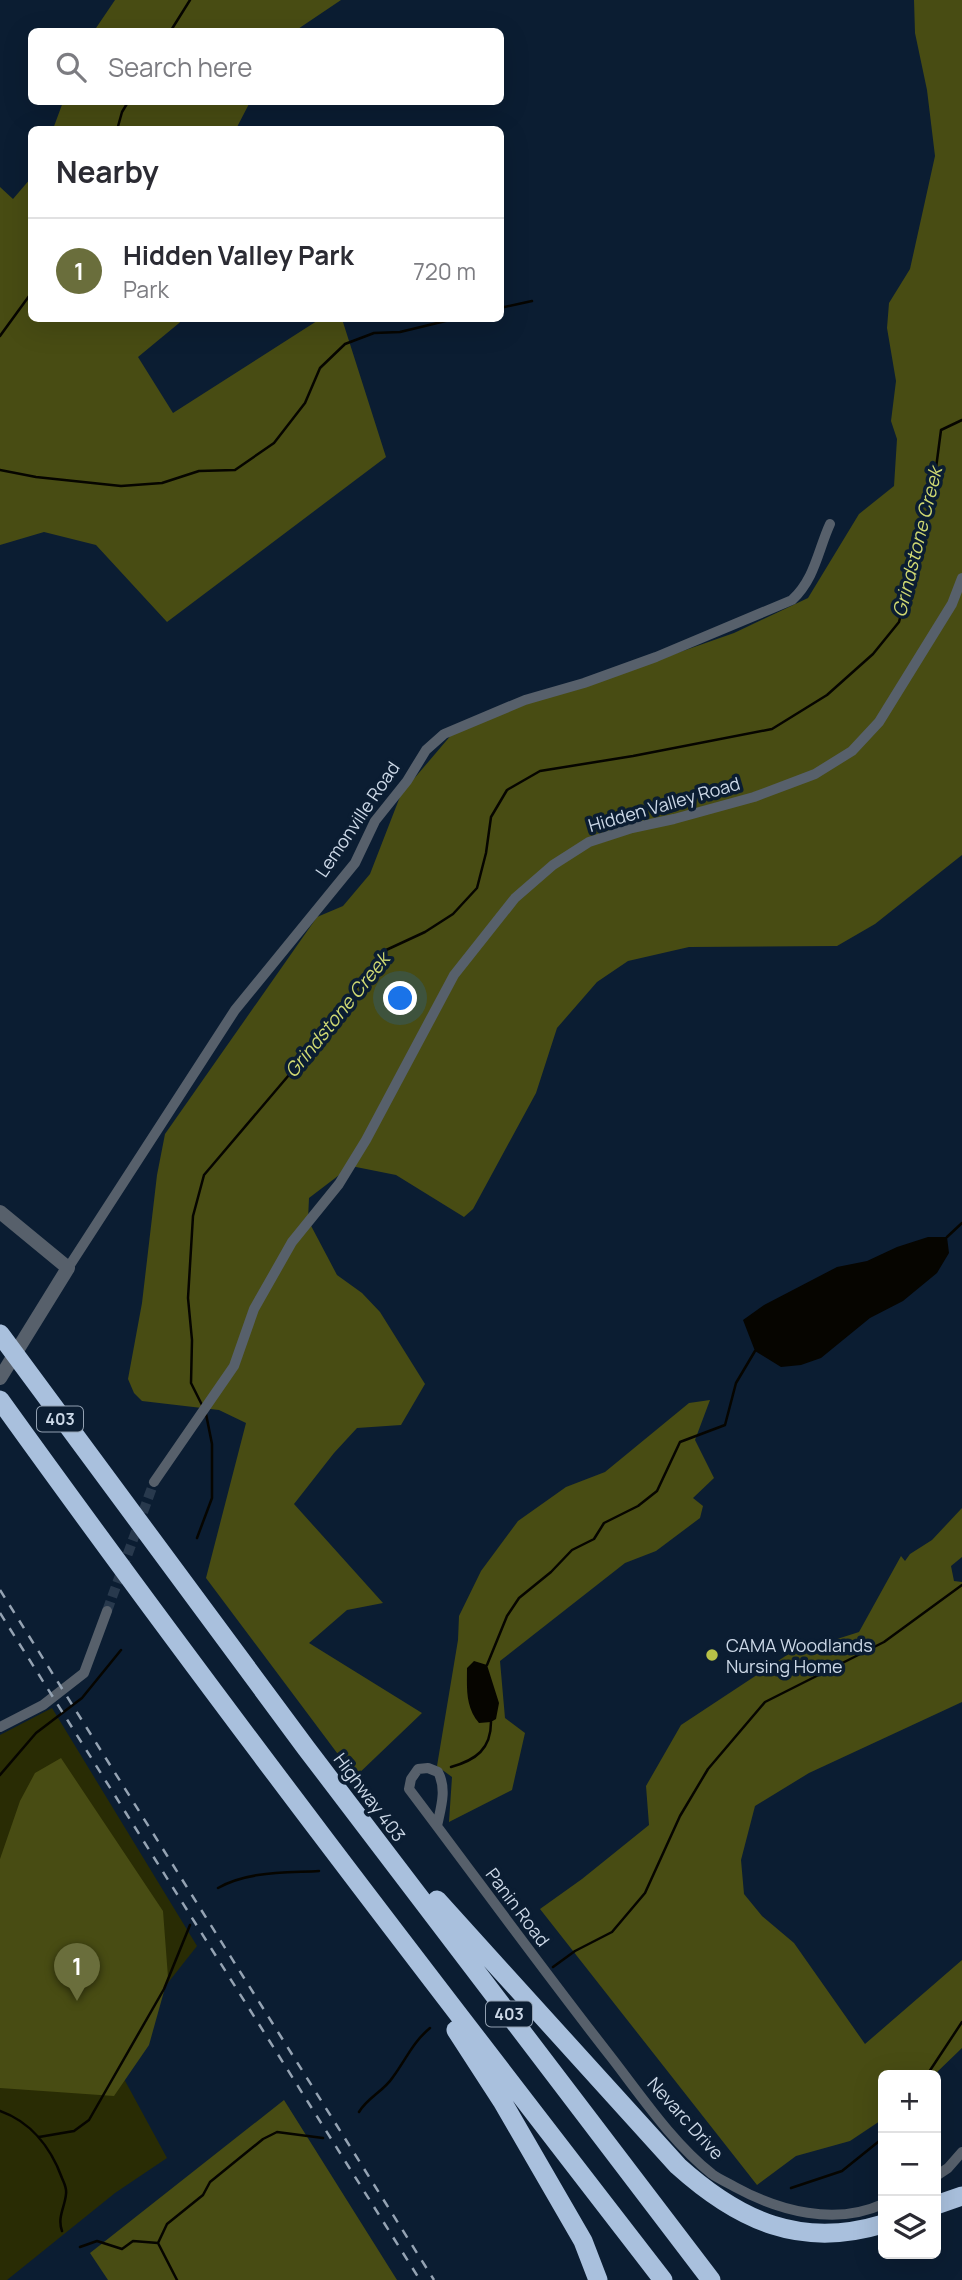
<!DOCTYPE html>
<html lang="en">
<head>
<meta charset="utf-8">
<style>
	:root { --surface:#fff; --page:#f7f7f7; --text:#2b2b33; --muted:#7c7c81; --line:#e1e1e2; --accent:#6a6e3c }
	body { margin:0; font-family:Manrope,sans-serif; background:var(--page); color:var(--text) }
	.controls { position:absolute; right:21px; bottom:21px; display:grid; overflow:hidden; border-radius:10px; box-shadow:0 7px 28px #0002 }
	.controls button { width:63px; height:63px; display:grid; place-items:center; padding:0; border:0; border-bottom:2px solid var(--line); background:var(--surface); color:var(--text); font:35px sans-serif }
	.you { position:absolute; left:401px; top:999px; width:24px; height:24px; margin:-18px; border:5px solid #fff; border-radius:50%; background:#1a73e8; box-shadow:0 0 0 10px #1a73e833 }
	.badge { display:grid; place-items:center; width:46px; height:46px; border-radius:50%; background:var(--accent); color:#fff; font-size:23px; font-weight:700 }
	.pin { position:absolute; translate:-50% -58px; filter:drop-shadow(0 2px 4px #0008) }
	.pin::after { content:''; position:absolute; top:37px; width:24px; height:21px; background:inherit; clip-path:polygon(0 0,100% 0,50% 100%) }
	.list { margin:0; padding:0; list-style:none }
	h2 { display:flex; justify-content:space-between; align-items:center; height:91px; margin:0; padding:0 28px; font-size:30px }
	h2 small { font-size:23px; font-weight:400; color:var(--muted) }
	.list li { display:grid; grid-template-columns:46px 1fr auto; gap:21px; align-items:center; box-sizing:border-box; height:105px; padding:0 28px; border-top:2px solid var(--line) }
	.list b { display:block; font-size:26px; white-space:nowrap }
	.list p { margin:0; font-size:23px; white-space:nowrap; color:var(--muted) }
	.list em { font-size:23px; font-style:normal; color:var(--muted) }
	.icon { flex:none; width:38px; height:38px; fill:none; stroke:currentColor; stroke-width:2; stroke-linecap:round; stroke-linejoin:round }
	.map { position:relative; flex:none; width:962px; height:2280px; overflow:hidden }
	.search { position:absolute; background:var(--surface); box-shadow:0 7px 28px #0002; left:28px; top:28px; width:476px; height:77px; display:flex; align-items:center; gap:18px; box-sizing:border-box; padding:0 24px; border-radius:10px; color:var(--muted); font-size:26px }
	.panel { position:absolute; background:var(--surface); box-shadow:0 7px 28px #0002; left:28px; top:126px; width:476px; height:196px; border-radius:10px }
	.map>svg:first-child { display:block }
	.green { fill:#292c04 }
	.forest { fill:#484c13 }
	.water { fill:#060500 }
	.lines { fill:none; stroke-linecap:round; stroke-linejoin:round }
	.stream { stroke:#060500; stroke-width:2.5 }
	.minor-tunnel { stroke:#28394d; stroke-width:10; stroke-dasharray:10 5; stroke-linecap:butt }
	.minor { stroke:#57606b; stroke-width:10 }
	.tertiary { stroke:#57606b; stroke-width:14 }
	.motorway { stroke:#a9c0dd; stroke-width:19 }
	.rail { stroke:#95a3b3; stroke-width:2.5; stroke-dasharray:9 9; stroke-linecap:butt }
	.poi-dot { fill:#b8c147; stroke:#0b1d32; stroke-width:2.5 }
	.labels { text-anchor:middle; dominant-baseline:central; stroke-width:7; stroke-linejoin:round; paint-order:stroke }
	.shield { fill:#0b1d32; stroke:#92a0b1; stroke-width:2 }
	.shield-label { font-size:16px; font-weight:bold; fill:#ccd8e7 }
	.street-label { font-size:18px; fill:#ccd8e7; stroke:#0b1d32 }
	.poi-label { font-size:18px; fill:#ccd8e7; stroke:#0b1d32; text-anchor:start }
	.water-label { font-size:19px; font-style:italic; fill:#cfd872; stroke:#0b1d32 }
</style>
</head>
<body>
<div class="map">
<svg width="962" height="2280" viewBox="0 0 962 2280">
	<rect width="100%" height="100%" fill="#0b1d32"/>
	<path class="green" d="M 52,1708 L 197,1946 L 111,2055 L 167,2158 L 115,2193 L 7,2280 L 0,2280 L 0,1735 Z"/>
	<path class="forest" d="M 115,0 L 341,0 L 295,31 L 94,31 Z
		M 914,0 L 962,0 L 962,855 L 875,924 L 837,946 L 689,947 L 628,961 L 597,982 L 557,1028 L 536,1093 L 473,1209 L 464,1217 L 396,1175 L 351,1166 L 309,1198 L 308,1220 L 337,1275 L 362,1293 L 380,1312 L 425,1384 L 401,1425 L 357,1428 L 334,1453 L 294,1504 L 383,1603 L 347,1610 L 309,1643 L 422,1713 L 355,1777 L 206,1578 L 246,1423 L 219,1410 L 142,1401 L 134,1393 L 128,1379 L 142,1303 L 157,1175 L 165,1134 L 317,917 L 343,906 L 370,874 L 401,794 L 452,734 L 497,710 L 606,678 L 734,633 L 808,598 L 859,514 L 894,486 L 897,439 L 891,421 L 896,381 L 887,328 L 889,303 L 910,269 L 935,156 L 927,90 L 915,33 Z
		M 63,102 L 250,102 L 236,129 L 53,129 Z
		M 31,178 L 32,318 L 184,319 L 138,357 L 173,413 L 320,319 L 342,319 L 386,457 L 167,622 L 96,545 L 44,532 L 0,545 L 0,187 L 13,199 Z
		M 710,1400 L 695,1440 L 714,1478 L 693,1498 L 703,1506 L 700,1518 L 656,1551 L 625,1563 L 500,1661 L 505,1718 L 525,1733 L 512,1790 L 449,1822 L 452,1777 L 437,1766 L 458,1640 L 459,1616 L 481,1571 L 518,1521 L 566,1487 L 605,1472 L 689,1403 Z
		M 962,1508 L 962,1557 L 951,1566 L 954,1581 L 962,1582 L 962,1702 L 809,1773 L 755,1806 L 741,1860 L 744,1894 L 762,1916 L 794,1943 L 865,2044 L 962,1960 L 962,2048 L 934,2075 L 883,2075 L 883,2119 L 850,2141 L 796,2156 L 757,2185 L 540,1909 L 582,1879 L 649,1825 L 646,1786 L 681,1725 L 787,1655 L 859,1632 L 901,1556 L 905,1561 L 910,1554 L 932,1540 Z
		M 61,1758 L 163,1911 L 168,1977 L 149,2045 L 114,2096 L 0,2088 L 0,1859 L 20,1801 L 35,1773 Z
		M 284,2100 L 397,2280 L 108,2280 L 90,2253 Z"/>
	<path class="water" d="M 928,1237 L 947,1237 L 949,1253 L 937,1273 L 903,1301 L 870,1318 L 821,1358 L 801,1365 L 781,1367 L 755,1351 L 743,1320 L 764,1305 L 837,1267 L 867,1261 L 897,1247 Z
		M 474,1661 L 487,1665 L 499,1703 L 496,1719 L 491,1722 L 479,1723 C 465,1707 467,1687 467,1668 Z"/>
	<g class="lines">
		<path class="stream" d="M 170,32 L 190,0
			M 117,130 L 122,112 L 128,102
			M 500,308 L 532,301
			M 0,336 L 32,292
			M 0,470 L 36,477 L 121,486 L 162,483 L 199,471 L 235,470 L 274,443 L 305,403 L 320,368 L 345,344 L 374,333 L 400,332 L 458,318
			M 947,1237 L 962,1223
			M 202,1405 L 191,1383 L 192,1340 L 188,1298 L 193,1216 L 204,1175 L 300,1062 L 384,951 L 425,932 L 453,914 L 477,888 L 486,853 L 491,817 L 507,790 L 540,771 L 633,756 L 772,729 L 827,695 L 873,654 L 899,622 L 933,491 L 941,430 L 962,420
			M 197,1538 L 212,1498 L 212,1444 L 206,1414
			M 487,1665 L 507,1616 L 519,1598 L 551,1572 L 572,1550 L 594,1539 L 604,1523 L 638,1506 L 657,1491 L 680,1442 L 725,1425 L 736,1383 L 755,1351
			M 451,1767 C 476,1760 491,1749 491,1722
			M 0,1775 L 36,1733 L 82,1698 L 121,1650
			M 218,1888 C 248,1871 285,1873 319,1871
			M 553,1967 L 575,1951 L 612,1932 L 645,1893 L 680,1816 L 708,1769 L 765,1702 L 884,1642 L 962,1585
			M 927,2075 L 962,2022
			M 0,2111 C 31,2122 51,2148 62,2178 C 64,2183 67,2188 66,2194 C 65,2207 57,2217 62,2231
			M 359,2112 C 368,2097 383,2092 393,2077 C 407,2058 412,2043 430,2028
			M 39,2137 L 74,2131 L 89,2120 L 164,1989 L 190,1925
			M 791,2188 L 842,2171 L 883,2138
			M 158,2243 L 167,2224 L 203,2195 L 210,2182 L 263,2139 L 277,2132 L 323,2138
			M 158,2243 L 177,2280
			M 80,2247 L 97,2241 L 122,2249 L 133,2241 L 158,2243"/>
		<path class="minor-tunnel" d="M 107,1611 L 154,1482"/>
		<path class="minor" d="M 68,1268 L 235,1010 L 355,863 L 375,821 L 407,781 L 426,750 L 444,734 L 525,700 L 584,683 L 656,657 L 792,600 C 815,579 818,550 830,524
			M 154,1482 L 234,1366 L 254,1309 L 292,1242 L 339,1184 L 366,1140 L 454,975 L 515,898 L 553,865 L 589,842 L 632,828 L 674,819 L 754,797 L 815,774 L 852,751 L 879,722 L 952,604 L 962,578
			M 0,1727 L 43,1705 L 84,1673 L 107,1611
			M 437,1826 C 441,1807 447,1789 438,1772 L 428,1768 L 418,1769 L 411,1779 L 409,1789 C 477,1879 542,1969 611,2057 C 642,2097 672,2142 712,2174 C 719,2179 728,2183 735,2187 C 779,2211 835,2226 883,2204
			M 936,2176 L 948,2168 L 962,2152"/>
		<path class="tertiary" d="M 0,1212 L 68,1268 L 0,1378"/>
		<path class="motorway" d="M 0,1334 L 306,1748 L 711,2280
			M 0,1400 C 214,1698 438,1989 663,2280
			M 437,1900 L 678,2166 C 739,2221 801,2249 883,2224
			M 456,2030 L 502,2101 L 583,2241 L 598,2280
			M 936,2205 L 962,2196"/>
		<path class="rail" d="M 0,1590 L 434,2280
			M 0,1613 L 420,2280"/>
	</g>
	<circle class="poi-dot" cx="712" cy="1655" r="7"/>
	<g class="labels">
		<g class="shield">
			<rect x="37" y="1406.5" width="46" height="25" rx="5"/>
			<rect x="486" y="2001.5" width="46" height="25" rx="5"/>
		</g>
		<g class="shield-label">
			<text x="60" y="1419">403</text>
			<text x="509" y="2014">403</text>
		</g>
		<g class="street-label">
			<text transform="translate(664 804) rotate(-16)">Hidden Valley Road</text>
			<text transform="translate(357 819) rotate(-56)">Lemonville Road</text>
			<text transform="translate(370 1797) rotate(53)">Highway 403</text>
			<text transform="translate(518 1907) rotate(53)">Panin Road</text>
			<text transform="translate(686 2118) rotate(48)">Nevarc Drive</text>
		</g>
		<g class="poi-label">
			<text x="726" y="1645">CAMA Woodlands<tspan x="726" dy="21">Nursing Home</tspan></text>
		</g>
		<g class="water-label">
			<text transform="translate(917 542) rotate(-76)">Grindstone Creek</text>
			<text transform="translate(337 1015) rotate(-51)">Grindstone Creek</text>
		</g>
	</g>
</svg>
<div class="controls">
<button>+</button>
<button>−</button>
<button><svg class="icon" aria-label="layers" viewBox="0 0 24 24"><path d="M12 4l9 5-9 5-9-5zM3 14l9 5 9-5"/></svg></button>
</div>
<div class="you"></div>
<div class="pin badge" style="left:77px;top:2001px">1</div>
<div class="search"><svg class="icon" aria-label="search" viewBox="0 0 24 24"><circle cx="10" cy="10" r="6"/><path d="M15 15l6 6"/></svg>Search here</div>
<section class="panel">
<h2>Nearby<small></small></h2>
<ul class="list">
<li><span class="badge">1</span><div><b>Hidden Valley Park</b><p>Park</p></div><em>720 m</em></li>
</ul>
</section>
</div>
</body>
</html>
